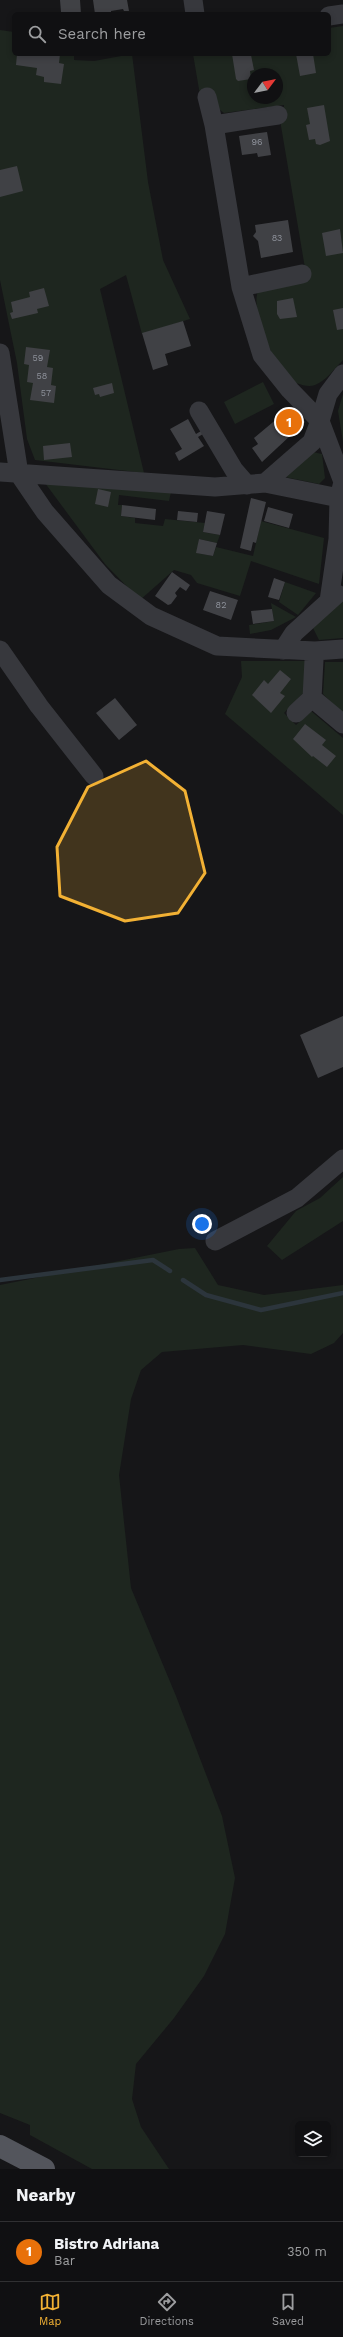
<!DOCTYPE html>
<html lang="en">
<head>
<meta charset="utf-8">
<style>
	:root { --surface:#101012; --page:#19191b; --text:#f1f3f6; --muted:#9c9d9f; --line:#303032; --accent:#f2b134 }
	body { margin:0; font-family:"Work Sans",sans-serif; background:var(--page); color:var(--text) }
	.controls { position:absolute; right:12px; bottom:12px; display:grid; overflow:hidden; border-radius:6px; box-shadow:0 2px 6px #0003 }
	.controls button { width:36px; height:36px; display:grid; place-items:center; padding:0; border:0; border-bottom:1px solid var(--line); background:var(--surface); color:var(--text); font:20px sans-serif }
	.compass { position:absolute; left:247px; top:68px; width:36px; height:36px; border-radius:50%; background:var(--surface); box-shadow:0 2px 6px #0003; rotate:58deg }
	.you { position:absolute; left:202px; top:1224px; width:14px; height:14px; margin:-10px; border:3px solid #fff; border-radius:50%; background:#1a73e8; box-shadow:0 0 0 6px #1a73e833 }
	.badge { display:grid; place-items:center; width:26px; height:26px; border-radius:50%; background:var(--accent); color:#fff; font-size:13px; font-weight:700 }
	.pin { position:absolute; translate:-50% -50%; border:2px solid #fff; box-shadow:0 1px 4px #0006 }
	.list { margin:0; padding:0; list-style:none }
	h2 { display:flex; justify-content:space-between; align-items:center; height:52px; margin:0; padding:0 16px; font-size:17px }
	h2 small { font-size:13px; font-weight:400; color:var(--muted) }
	.list li { display:grid; grid-template-columns:26px 1fr auto; gap:12px; align-items:center; box-sizing:border-box; height:60px; padding:0 16px; border-top:1px solid var(--line) }
	.list b { display:block; font-size:15px; white-space:nowrap }
	.list p { margin:0; font-size:13px; white-space:nowrap; color:var(--muted) }
	.list em { font-size:13px; font-style:normal; color:var(--muted) }
	.icon { flex:none; width:22px; height:22px; fill:none; stroke:currentColor; stroke-width:2; stroke-linecap:round; stroke-linejoin:round }
	.map { position:relative; flex:none; width:343px; height:2169px; overflow:hidden }
	.search { position:absolute; background:var(--surface); box-shadow:0 2px 6px #0003; left:12px; right:12px; top:12px; height:44px; display:flex; align-items:center; gap:10px; box-sizing:border-box; padding:0 14px; border-radius:6px; color:var(--muted); font-size:15px }
	.sheet { height:112px; background:var(--surface) }
	nav { display:flex; justify-content:space-around; align-items:center; box-sizing:border-box; height:56px; border-top:1px solid var(--line); background:var(--surface); font-size:11px; color:var(--muted) }
	nav a { display:grid; justify-items:center; gap:2px }
	nav .on { color:var(--accent) }
	.map>svg:first-child { display:block }
	.green { fill:#1e261f; fill-rule:evenodd }
	.lines { fill:none; stroke-linecap:round; stroke-linejoin:round }
	.stream { stroke:#2c353c; stroke-width:4.5 }
	.building { fill:#404145 }
	.minor { stroke:#37383d; stroke-width:19 }
	.major { stroke:#53555c; stroke-width:22 }
	.marked { fill:#f2b134; fill-opacity:0.2; stroke:#f2b134; stroke-width:3; stroke-linejoin:round }
	.labels { text-anchor:middle; dominant-baseline:central; stroke-width:4; stroke-linejoin:round; paint-order:stroke }
	.number-label { font-size:9px; fill:#8e929b }
</style>
</head>
<body>
<div class="map">
<svg width="343" height="2169" viewBox="0 0 343 2169">
	<rect width="100%" height="100%" fill="#161618"/>
	<path class="green" d="M 343,26 L 343,360 C 335,368 326,381 315,385 C 307,388 293,383 287,377 C 274,365 250,308 258,292 L 307,280 L 280,120 L 284,119 L 284,105 L 224,113 L 200,95 L 193,54 L 329,54 L 329,28 ZM 253,74 L 277,74 L 277,98 L 253,98 Z
		M 0,30 L 14,32 L 14,54 L 74,54 L 74,60 L 94,61 L 132,54 L 148,182 L 163,260 L 190,319 L 142,334 L 126,275 L 100,289 L 144,473 L 35,460 L 27,439 L 17,363 L 0,280 Z
		M 263,382 L 274,404 L 235,424 L 224,402 Z
		M 343,394 L 343,442 L 338,411 Z
		M 313,452 L 322,454 L 325,478 L 319,484 L 285,477 Z
		M 45,483 L 171,492 L 169,501 L 119,495 L 118,505 L 122,505 L 121,516 L 135,518 L 135,523 L 163,526 L 165,519 L 205,523 L 203,532 L 220,535 L 217,543 L 199,539 L 197,553 L 213,556 L 216,547 L 253,556 L 261,521 L 324,538 L 319,584 L 251,561 L 240,596 L 197,583 L 191,575 L 174,570 L 140,600 L 105,564 Z
		M 285,582 L 316,593 L 298,615 L 279,602 Z
		M 343,597 L 343,638 L 319,640 L 312,626 Z
		M 271,603 L 296,617 L 271,630 L 250,634 L 249,625 L 274,621 Z
		M 241,661 L 306,661 L 305,691 L 284,713 L 296,725 L 311,711 L 343,738 L 343,815 L 225,714 L 242,677 Z
		M 325,662 L 343,662 L 343,714 L 323,694 Z
		M 343,1177 L 343,1221 L 282,1260 L 267,1246 L 296,1211 L 320,1198 Z
		M 195,1248 L 218,1285 L 264,1295 L 343,1285 L 343,1333 L 334,1343 L 311,1354 L 243,1345 L 162,1352 L 141,1370 L 131,1399 L 119,1475 L 131,1588 L 176,1696 L 222,1816 L 235,1878 L 225,1934 L 204,1976 L 174,2018 L 136,2064 L 132,2099 L 141,2127 L 169,2169 L 92,2169 L 30,2135 L 30,2125 L 0,2113 L 0,1285 L 179,1249 Z"/>
	<g class="lines">
		<path class="stream" d="M 0,1280 L 153,1260 L 170,1271
			M 183,1280 L 206,1295 L 261,1310 L 343,1293"/>
	</g>
	<path class="building" d="M 60,0 L 80,0 L 81,14 L 50,14 L 61,12 Z
		M 93,0 L 127,0 L 129,11 L 124,11 L 123,9 L 111,11 L 111,14 L 95,14 Z
		M 17,54 L 60,54 L 59,63 L 64,64 L 61,84 L 44,82 L 44,77 L 36,75 L 37,68 L 16,65 Z
		M 232,54 L 251,55 L 254,70 L 250,71 L 251,79 L 238,81 L 236,79 Z
		M 296,54 L 313,54 L 316,73 L 300,76 Z
		M 324,105 L 330,141 L 320,145 L 316,144 L 315,139 L 309,140 L 306,125 L 310,124 L 307,108 Z
		M 267,132 L 271,155 L 258,157 L 257,153 L 242,155 L 239,136 Z
		M 17,166 L 23,191 L 0,197 L 0,170 Z
		M 288,220 L 293,252 L 261,258 L 258,241 L 253,236 L 256,232 L 255,225 Z
		M 340,229 L 343,253 L 326,256 L 322,233 Z
		M 44,288 L 49,306 L 37,309 L 38,313 L 12,319 L 10,313 L 13,312 L 11,302 L 30,297 L 29,292 Z
		M 293,298 L 297,317 L 280,319 L 277,314 L 277,301 Z
		M 343,308 L 343,329 L 337,330 L 333,310 Z
		M 183,321 L 191,346 L 165,354 L 168,365 L 153,370 L 142,333 Z
		M 26,347 L 50,350 L 47,367 L 53,368 L 51,385 L 56,386 L 54,403 L 30,400 L 33,383 L 27,382 L 29,365 L 24,364 Z
		M 112,383 L 114,393 L 100,397 L 99,394 L 95,395 L 93,388 Z
		M 291,407 L 305,422 L 262,462 L 252,448 L 258,444 L 254,438 Z
		M 188,419 L 196,434 L 201,431 L 203,434 L 198,437 L 204,446 L 179,461 L 175,453 L 182,449 L 170,429 Z
		M 70,443 L 72,457 L 44,460 L 43,446 Z
		M 98,489 L 111,492 L 108,507 L 95,504 Z
		M 251,498 L 266,502 L 256,543 L 253,542 L 251,551 L 240,548 Z
		M 122,505 L 156,509 L 155,520 L 121,516 Z
		M 268,507 L 293,514 L 289,528 L 264,521 Z
		M 178,511 L 198,513 L 197,522 L 177,520 Z
		M 207,511 L 225,514 L 220,535 L 203,532 Z
		M 199,539 L 217,543 L 213,556 L 196,553 Z
		M 172,572 L 190,585 L 186,591 L 180,587 L 175,593 L 177,596 L 171,604 L 168,605 L 155,596 Z
		M 274,578 L 285,582 L 279,600 L 268,597 Z
		M 210,591 L 238,600 L 231,620 L 203,610 Z
		M 272,609 L 274,621 L 253,624 L 251,611 Z
		M 280,670 L 291,679 L 280,693 L 285,696 L 271,713 L 252,695 L 264,680 L 268,684 Z
		M 115,698 L 137,725 L 119,740 L 96,713 Z
		M 305,724 L 326,740 L 322,745 L 336,756 L 327,767 L 313,756 L 312,757 L 293,739 Z
		M 343,1016 L 343,1067 L 318,1078 L 300,1035 Z"/>
	<g class="lines">
		<path class="minor" d="M 193,0 L 195,14
			M 329,16 L 343,14
			M 207,97 L 214,125 L 241,287 L 262,355 L 290,390 L 320,421 L 312,442 L 265,483
			M 214,125 L 278,115
			M 241,287 L 302,274
			M 0,353 L 19,474 L 45,512 L 109,585 L 151,616 L 217,646 L 315,651 L 343,649
			M 343,374 L 328,394 L 320,421 L 343,482
			M 199,411 L 234,470 L 247,485
			M 0,472 L 215,487 L 265,483 L 339,498
			M 329,601 L 338,539 L 339,498 L 343,482
			M 0,650 L 39,706 L 94,776
			M 283,650 L 294,633 L 337,594
			M 312,698 L 314,660
			M 296,713 L 312,698 L 343,724
			M 215,1241 L 297,1198 L 343,1159"/>
		<path class="major" d="M 0,2146 L 44,2169"/>
	</g>
	<path class="marked" d="M 146,761 L 185,791 L 205,873 L 178,913 L 125,921 L 60,896 L 57,847 L 88,787 Z"/>
	<g class="labels">
		<g class="number-label">
			<text x="257" y="142">96</text>
			<text x="277" y="238">83</text>
			<text x="38" y="358">59</text>
			<text x="42" y="376">58</text>
			<text x="46" y="393">57</text>
			<text x="221" y="605">82</text>
		</g>
	</g>
</svg>
<div class="controls">
<button><svg class="icon" aria-label="layers" viewBox="0 0 24 24"><path d="M12 4l9 5-9 5-9-5zM3 14l9 5 9-5"/></svg></button>
</div>
<svg class="compass" viewBox="-18 -18 36 36"><path d="M0-13l5 13h-10z" fill="#e53935"/><path d="M0 13l5-13h-10z" fill="#9c9d9f"/></svg>
<div class="you"></div>
<div class="pin badge" style="left:289px;top:422px;background:#e8710a">1</div>
<div class="search"><svg class="icon" aria-label="search" viewBox="0 0 24 24"><circle cx="10" cy="10" r="6"/><path d="M15 15l6 6"/></svg>Search here</div>
</div>
<section class="sheet">
<h2>Nearby<small></small></h2>
<ul class="list">
<li><span class="badge" style="background:#e8710a">1</span><div><b>Bistro Adriana</b><p>Bar</p></div><em>350 m</em></li>
</ul>
</section>
<nav>
<a class="on"><svg class="icon" aria-label="map" viewBox="0 0 24 24"><path d="M3 6l6-2 6 2 6-2v14l-6 2-6-2-6 2zM9 4v14M15 6v14"/></svg>Map</a>
<a><svg class="icon" aria-label="directions" viewBox="0 0 24 24"><path d="M12 3l9 9-9 9-9-9zM9 14v-3h6M13 9l2 2-2 2"/></svg>Directions</a>
<a><svg class="icon" aria-label="saved" viewBox="0 0 24 24"><path d="M7 4h10v16l-5-4-5 4z"/></svg>Saved</a>
</nav>
</body>
</html>
